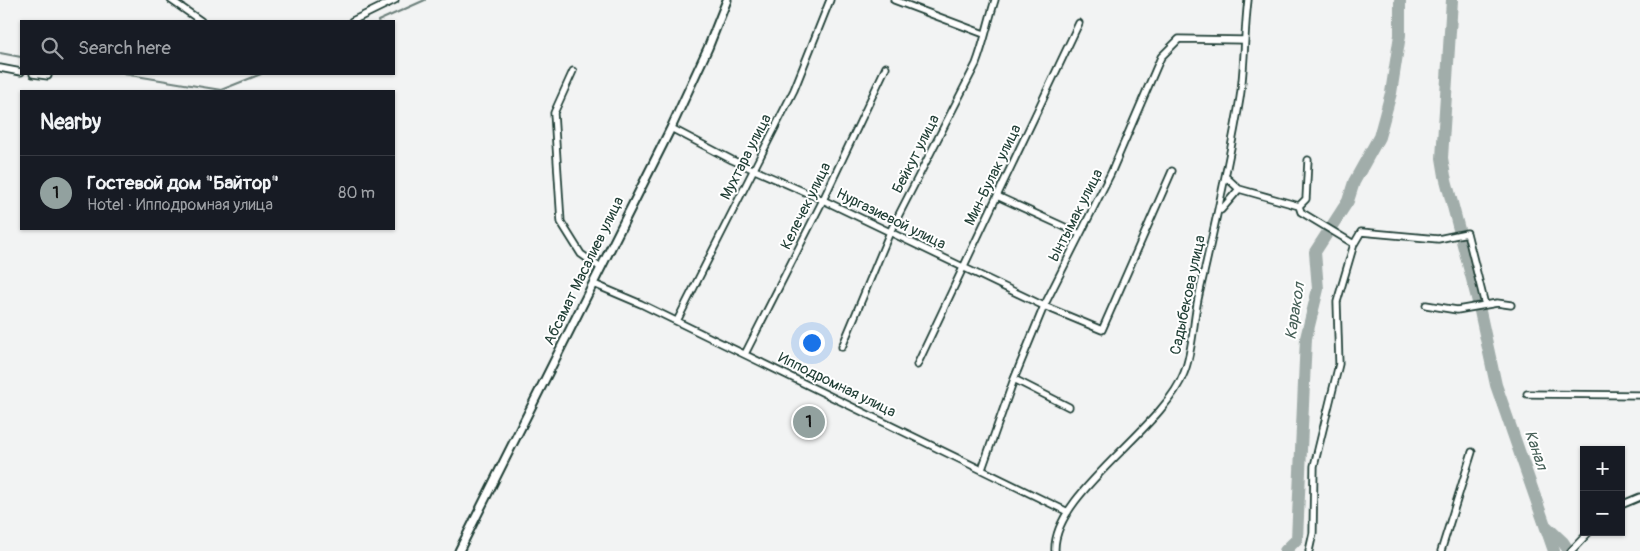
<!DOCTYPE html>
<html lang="en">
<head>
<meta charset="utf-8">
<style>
	:root { --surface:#171b24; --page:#242831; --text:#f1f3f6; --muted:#9ea1a6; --line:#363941; --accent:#92a19f }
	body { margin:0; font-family:Pangolin,sans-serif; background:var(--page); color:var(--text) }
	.controls { position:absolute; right:15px; bottom:15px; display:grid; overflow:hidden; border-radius:0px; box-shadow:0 1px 4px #0004 }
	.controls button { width:45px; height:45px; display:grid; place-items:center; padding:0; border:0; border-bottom:1px solid var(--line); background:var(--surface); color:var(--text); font:25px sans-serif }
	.you { position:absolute; left:811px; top:342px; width:18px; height:18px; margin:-12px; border:4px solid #fff; border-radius:50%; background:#1a73e8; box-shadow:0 0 0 8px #1a73e833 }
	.badge { display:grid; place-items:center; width:32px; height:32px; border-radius:50%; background:var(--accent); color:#111; font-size:16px; font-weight:700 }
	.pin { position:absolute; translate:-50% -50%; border:2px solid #fff; box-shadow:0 1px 5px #0006 }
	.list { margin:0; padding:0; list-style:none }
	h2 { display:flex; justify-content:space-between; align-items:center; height:65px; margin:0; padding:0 20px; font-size:21px }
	h2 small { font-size:16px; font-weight:400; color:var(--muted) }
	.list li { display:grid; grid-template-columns:32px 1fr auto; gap:15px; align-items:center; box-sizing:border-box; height:75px; padding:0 20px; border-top:1px solid var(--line) }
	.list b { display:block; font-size:19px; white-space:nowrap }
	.list p { margin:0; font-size:16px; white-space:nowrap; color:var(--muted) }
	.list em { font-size:16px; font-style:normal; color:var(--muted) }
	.icon { flex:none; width:28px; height:28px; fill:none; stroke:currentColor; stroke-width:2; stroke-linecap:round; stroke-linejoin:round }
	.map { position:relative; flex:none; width:1640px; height:551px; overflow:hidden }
	.search { position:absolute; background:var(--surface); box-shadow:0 1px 4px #0004; left:20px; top:20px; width:375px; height:55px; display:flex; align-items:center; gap:12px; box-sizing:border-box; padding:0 18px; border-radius:0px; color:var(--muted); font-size:19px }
	.panel { position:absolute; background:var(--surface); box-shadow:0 1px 4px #0004; left:20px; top:90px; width:375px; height:140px; border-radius:0px }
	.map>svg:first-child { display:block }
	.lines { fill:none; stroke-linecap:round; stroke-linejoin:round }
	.stream { stroke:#6d807b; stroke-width:2 }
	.river { stroke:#a1adaa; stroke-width:12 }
	.minor-casing { stroke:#1f3d34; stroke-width:9 }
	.tertiary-casing { stroke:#1f3d34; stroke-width:11 }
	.minor { stroke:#fff; stroke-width:5.5 }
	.tertiary { stroke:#fff; stroke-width:7 }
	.labels { text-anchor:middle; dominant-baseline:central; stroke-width:4; stroke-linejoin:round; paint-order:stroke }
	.street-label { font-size:15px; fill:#1f3d34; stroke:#fff }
	.water-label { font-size:16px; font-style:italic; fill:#465f57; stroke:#fff }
</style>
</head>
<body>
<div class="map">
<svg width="1640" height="551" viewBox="0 0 1640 551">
	<rect width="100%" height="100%" fill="#f2f3f3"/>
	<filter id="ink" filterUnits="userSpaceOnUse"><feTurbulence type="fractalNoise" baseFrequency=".02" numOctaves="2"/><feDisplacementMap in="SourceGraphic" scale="10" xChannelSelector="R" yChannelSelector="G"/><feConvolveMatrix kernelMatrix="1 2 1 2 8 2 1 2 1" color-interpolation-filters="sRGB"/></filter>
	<g filter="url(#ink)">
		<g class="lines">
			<path class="stream" d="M 378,21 L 425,0
				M 0,53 L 21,57
				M 124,74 L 221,90 L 261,74"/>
			<path class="river" d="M 1452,0 L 1442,158 L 1445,176 L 1478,302 L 1496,385 L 1554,551
				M 1546,526 L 1563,542 L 1569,551
				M 1285,551 L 1297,539 L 1306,338 L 1318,289 L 1315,252 L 1348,201 L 1354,182 L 1379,137 L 1391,93 L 1400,35 L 1400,0"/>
			<defs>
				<path id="minor" d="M 171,0 L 201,21
					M 894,0 L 984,34
					M 352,21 L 395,0
					M 0,68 L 21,72
					M 573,71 L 554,113 L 561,222 L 581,254 L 601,268
					M 33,74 L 48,76
					M 671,128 L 732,160 L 823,200 L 1044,306 L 1102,330 L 1172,171
					M 1226,177 L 1239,189
					M 997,196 L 1080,234
					M 1299,206 L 1306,199 L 1308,160
					M 1221,210 L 1239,189 L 1299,206 L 1301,212 L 1354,244
					M 594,284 L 641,304 L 1068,512
					M 1426,305 L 1457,310 L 1497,303 L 1511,305
					M 677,321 L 794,90 L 830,0
					M 842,347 L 890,232 L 976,64 C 984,43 988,22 995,0
					M 745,354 L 823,200 L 886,67
					M 917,365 L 1079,23
					M 1014,379 L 1069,407
					M 1527,394 L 1640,395
					M 982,469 L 1014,379 L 1044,306 L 1111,173 L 1161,57 L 1179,39 L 1244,40
					M 1621,505 L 1640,497
					M 1055,551 C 1052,494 1163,429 1184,373 C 1193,351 1193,323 1198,299 C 1213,232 1229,166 1240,98 C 1245,66 1244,32 1248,0
					M 1309,551 L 1313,533 L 1314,466 L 1339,364 L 1337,302 L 1354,244 L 1361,232 L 1438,239 L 1467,233 L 1485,305
					M 1441,551 L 1472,452
					M 1571,551 L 1589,532"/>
				<path id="tertiary" d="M 459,551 L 671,128 L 708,48 L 727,0"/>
			</defs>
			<use href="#minor" class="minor-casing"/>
			<use href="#tertiary" class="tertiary-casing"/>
			<use href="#minor" class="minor"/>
			<use href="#tertiary" class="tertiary"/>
		</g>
	</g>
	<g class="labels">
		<g class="street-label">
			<text transform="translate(916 154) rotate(-63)">Бейкут улица</text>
			<text transform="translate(746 157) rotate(-63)">Мухтара улица</text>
			<text transform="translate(993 175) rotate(-64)">Мин-Булак улица</text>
			<text transform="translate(806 206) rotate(-64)">Келечек улица</text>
			<text transform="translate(1076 215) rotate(-63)">Ынтымак улица</text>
			<text transform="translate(891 219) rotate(26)">Нургазиевой улица</text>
			<text transform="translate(584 271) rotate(-64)">Абсамат Масалиев улица</text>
			<text transform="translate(1188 295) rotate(-78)">Садыбекова улица</text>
			<text transform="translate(837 385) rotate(26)">Ипподромная улица</text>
		</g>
		<g class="water-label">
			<text transform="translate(1295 311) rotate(-81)">Каракол</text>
			<text transform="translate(1536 450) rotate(71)">Канал</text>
		</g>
	</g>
</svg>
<div class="controls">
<button>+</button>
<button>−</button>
</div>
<div class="you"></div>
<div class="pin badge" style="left:809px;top:422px">1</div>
<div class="search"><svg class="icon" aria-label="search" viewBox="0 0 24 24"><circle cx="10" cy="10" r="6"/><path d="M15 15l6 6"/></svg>Search here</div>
<section class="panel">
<h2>Nearby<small></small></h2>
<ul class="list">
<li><span class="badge">1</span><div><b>Гостевой дом &quot;Байтор&quot;</b><p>Hotel · Ипподромная улица</p></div><em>80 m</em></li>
</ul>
</section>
</div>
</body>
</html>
